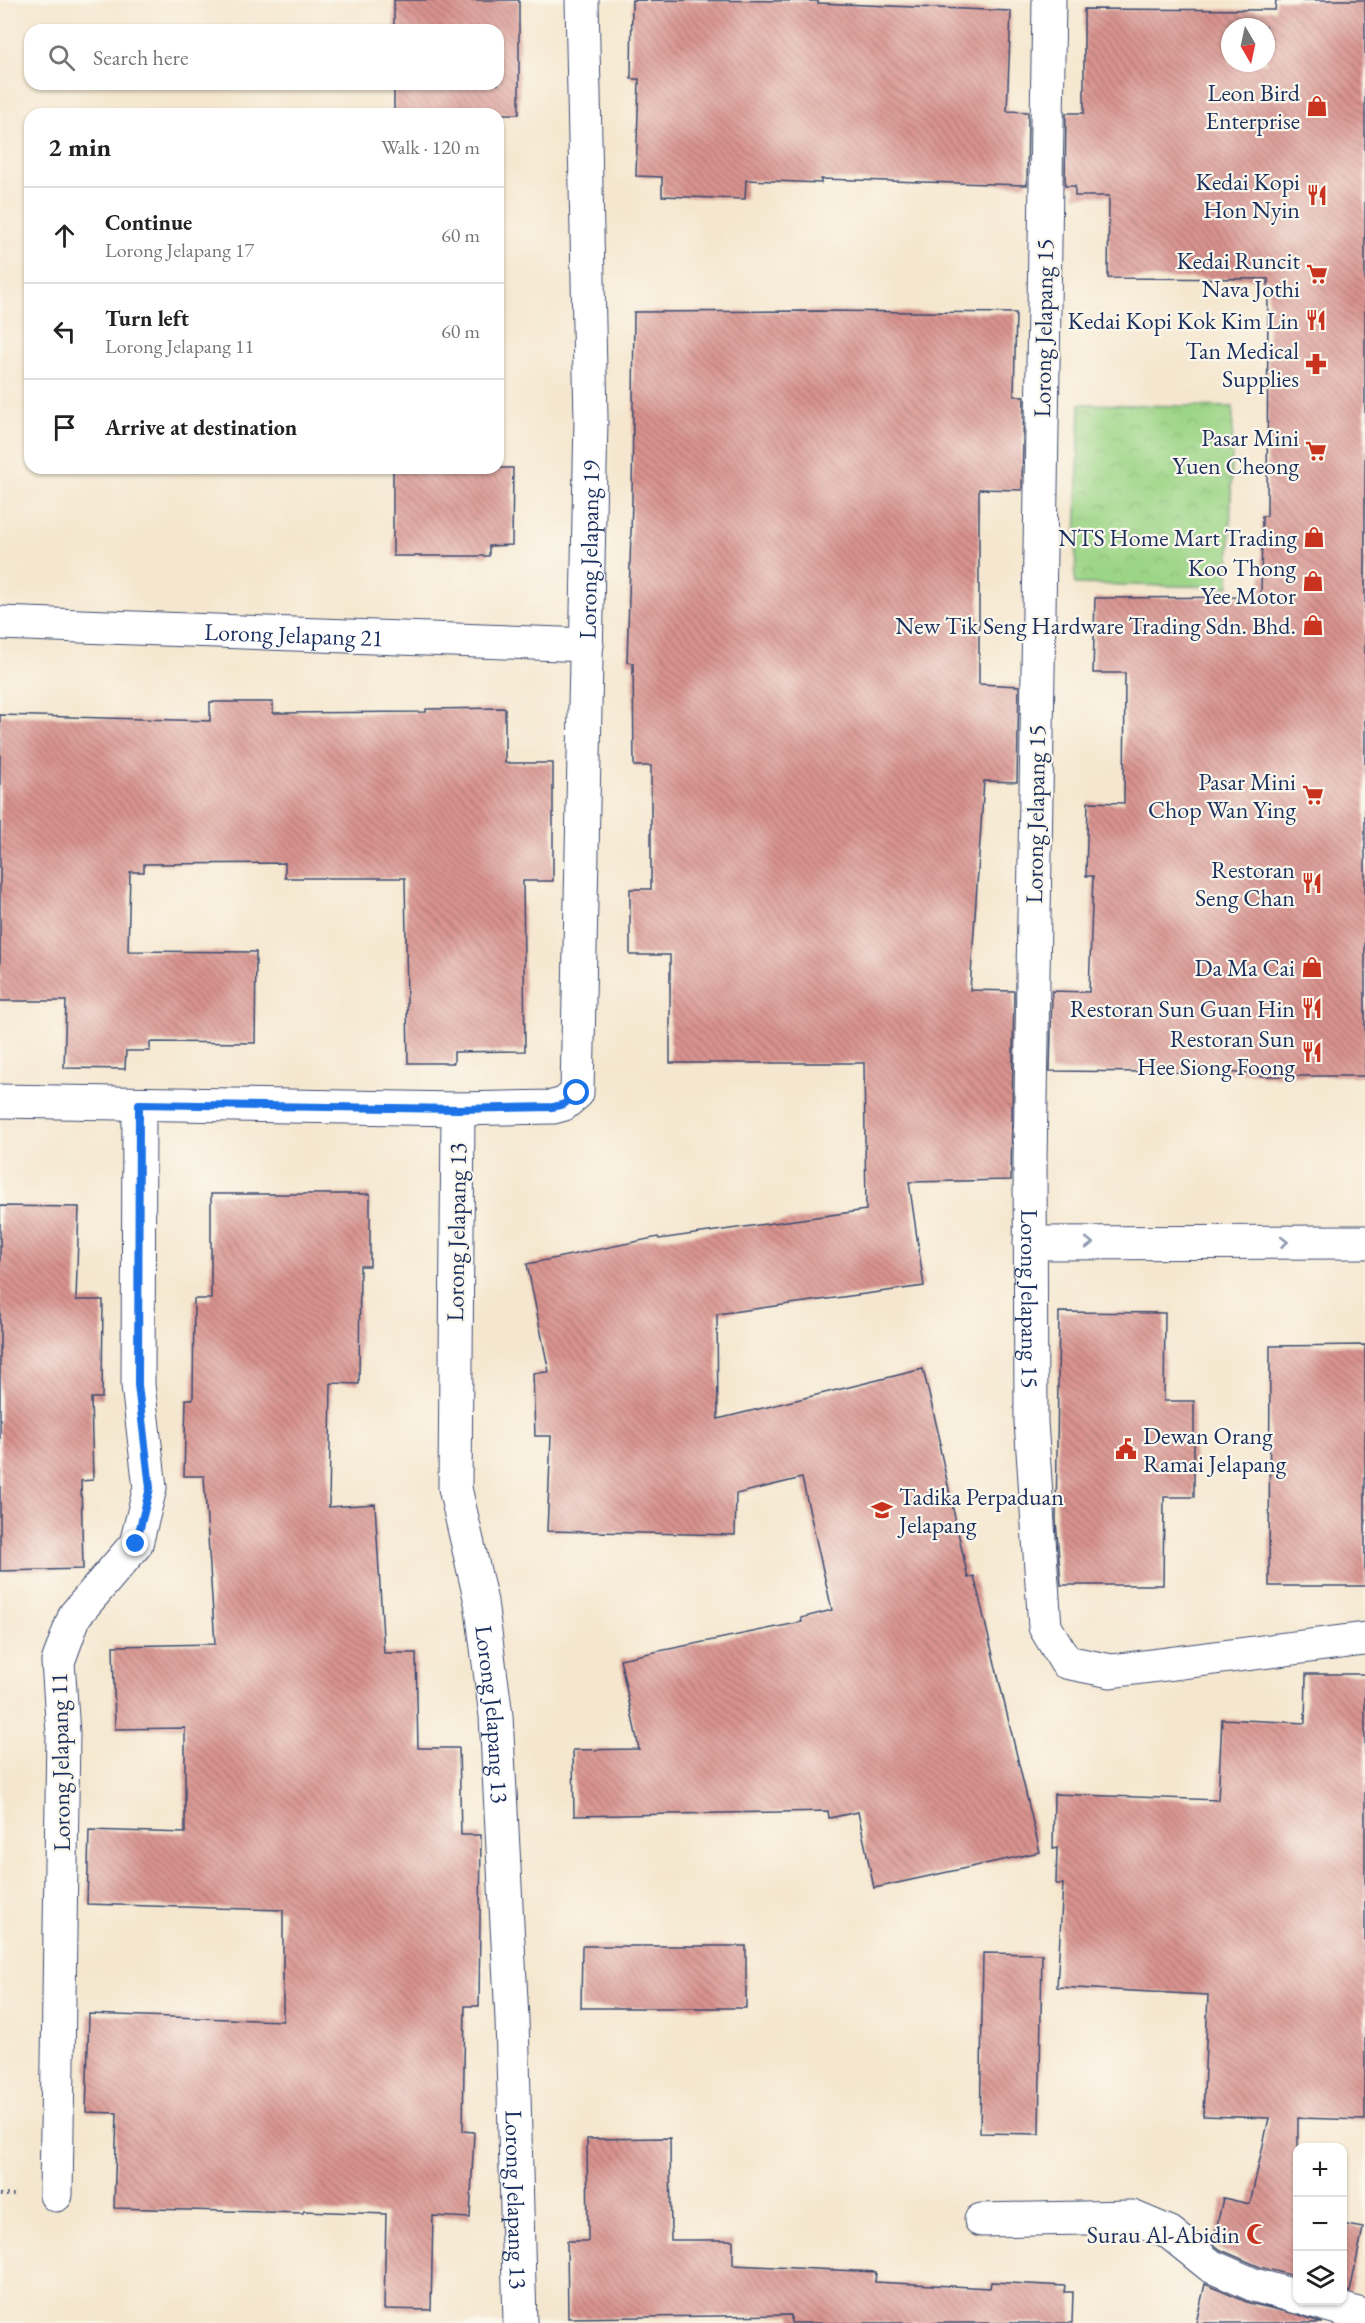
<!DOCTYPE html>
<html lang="en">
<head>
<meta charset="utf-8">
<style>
	:root { --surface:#fff; --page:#f6f6f6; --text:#222; --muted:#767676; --line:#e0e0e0 }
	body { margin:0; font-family:"EB Garamond",serif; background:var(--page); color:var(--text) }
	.controls { position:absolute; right:18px; bottom:18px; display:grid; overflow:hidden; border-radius:12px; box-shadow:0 2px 4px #0004 }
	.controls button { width:54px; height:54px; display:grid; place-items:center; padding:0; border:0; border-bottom:2px solid var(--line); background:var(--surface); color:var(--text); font:30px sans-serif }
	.compass { position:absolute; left:1221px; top:18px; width:54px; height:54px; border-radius:50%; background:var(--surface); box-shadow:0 2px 4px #0004; rotate:171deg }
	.stop { position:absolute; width:18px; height:18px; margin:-14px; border:4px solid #1a73e8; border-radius:50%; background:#fff }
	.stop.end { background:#1a73e8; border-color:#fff; box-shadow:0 2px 6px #0008 }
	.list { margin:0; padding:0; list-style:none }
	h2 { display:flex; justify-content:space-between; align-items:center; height:78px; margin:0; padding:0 24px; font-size:26px }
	h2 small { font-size:20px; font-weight:400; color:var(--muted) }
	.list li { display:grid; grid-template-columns:39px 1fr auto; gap:18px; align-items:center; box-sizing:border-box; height:96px; padding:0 24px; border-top:2px solid var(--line) }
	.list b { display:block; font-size:22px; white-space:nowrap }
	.list p { margin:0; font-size:20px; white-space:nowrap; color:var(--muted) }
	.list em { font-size:20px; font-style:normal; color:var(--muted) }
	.icon { flex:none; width:33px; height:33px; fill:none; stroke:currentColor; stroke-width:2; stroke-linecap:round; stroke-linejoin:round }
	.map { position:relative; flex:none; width:1365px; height:2323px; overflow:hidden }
	.search { position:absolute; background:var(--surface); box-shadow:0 2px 4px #0004; left:24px; top:24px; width:480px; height:66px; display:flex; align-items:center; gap:15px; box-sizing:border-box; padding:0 21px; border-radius:18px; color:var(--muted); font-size:22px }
	.panel { position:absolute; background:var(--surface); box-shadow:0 2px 4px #0004; left:24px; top:108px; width:480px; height:366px; border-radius:18px }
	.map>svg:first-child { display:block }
	.park { fill:url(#park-crowns); stroke:#5c8272; stroke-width:1.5 }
	.building { fill:url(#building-back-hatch); fill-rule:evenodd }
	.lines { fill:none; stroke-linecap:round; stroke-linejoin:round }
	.street-casing { stroke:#3c4b6f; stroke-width:35 }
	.path { stroke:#3c4b6f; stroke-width:4; stroke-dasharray:1.5 4.5; stroke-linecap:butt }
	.street { stroke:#fff; stroke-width:33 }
	.oneway { stroke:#8d97ae }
	.route { stroke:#1a73e8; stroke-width:8 }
	.labels { text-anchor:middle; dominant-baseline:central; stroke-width:4.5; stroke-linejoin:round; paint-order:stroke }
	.poi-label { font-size:24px; fill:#1b2f5e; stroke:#fbf7ec; text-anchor:end }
	.street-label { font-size:24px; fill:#1b2f5e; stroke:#fbf7ec }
</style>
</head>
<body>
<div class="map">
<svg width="1365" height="2323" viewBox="0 0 1365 2323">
	<defs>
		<pattern id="park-crowns" width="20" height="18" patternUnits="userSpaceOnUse" patternTransform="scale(1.5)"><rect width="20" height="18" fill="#9dd587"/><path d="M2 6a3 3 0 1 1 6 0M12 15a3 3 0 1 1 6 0" fill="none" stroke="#87b777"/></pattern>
		<pattern id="building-back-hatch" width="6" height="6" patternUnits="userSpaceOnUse" patternTransform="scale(1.5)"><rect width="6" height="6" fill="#d9938e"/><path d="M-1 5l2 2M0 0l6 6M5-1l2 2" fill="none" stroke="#af7877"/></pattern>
	</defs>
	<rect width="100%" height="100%" fill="#fbf7ec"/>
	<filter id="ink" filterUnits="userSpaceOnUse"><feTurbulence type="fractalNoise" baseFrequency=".0167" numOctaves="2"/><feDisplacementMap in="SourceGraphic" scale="12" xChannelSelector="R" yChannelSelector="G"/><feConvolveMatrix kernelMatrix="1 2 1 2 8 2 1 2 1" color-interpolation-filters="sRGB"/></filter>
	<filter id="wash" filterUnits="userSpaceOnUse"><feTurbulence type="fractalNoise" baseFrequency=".008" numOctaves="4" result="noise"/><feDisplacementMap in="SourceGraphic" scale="24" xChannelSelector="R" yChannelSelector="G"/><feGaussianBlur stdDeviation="1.35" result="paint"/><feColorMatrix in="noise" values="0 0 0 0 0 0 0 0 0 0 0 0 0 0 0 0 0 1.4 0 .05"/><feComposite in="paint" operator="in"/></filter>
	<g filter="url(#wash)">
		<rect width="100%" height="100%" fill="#f5e7cf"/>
		<path class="park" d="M 1080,404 L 1233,407 L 1229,587 L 1075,584 Z"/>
		<g id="blocks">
			<path class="building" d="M 394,0 L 519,0 L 519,114 L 394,114 L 394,84 L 498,84 L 498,30 L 394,30 Z
				M 632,0 L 818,1 L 818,3 L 1011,11 L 1007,111 L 1028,112 L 1027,185 L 821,179 L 821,183 L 746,180 L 745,199 L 662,196 L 662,177 L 636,176 L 639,79 L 631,79 Z
				M 1276,0 L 1365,0 L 1365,1076 L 1260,1076 L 1260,1073 L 1050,1071 L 1052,991 L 1089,992 L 1093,876 L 1086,876 L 1088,802 L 1124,803 L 1125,673 L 1093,673 L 1095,598 L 1261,597 L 1262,516 L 1267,516 L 1268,279 L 1108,278 L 1109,196 L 1075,196 L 1075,186 L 1065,186 L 1066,113 L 1084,113 L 1084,9 L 1275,10 ZM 1230,27 L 1266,27 L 1266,63 L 1230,63 Z
				M 822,311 L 1016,313 L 1014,396 L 1024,396 L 1022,490 L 979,489 L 979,684 L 1019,686 L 1017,782 L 984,781 L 970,990 L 1014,991 L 1011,1180 L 909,1182 L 924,1286 L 717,1314 L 718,1419 L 923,1369 L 941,1444 L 939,1444 L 968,1578 L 974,1576 L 1040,1852 L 874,1888 L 858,1812 L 829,1818 L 828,1811 L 574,1816 L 573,1750 L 639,1749 L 620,1659 L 802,1622 L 801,1618 L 832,1610 L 802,1478 L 736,1494 L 735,1535 L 547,1531 L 551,1436 L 535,1436 L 533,1373 L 549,1372 L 527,1264 L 658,1237 L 659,1239 L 866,1210 L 864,1063 L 670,1063 L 670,955 L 630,955 L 630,889 L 651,889 L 651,766 L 634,766 L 633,663 L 627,662 L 632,500 L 634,312 Z
				M 393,468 L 513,468 L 512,545 L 489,546 L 489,556 L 393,556 Z
				M 210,702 L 273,702 L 273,713 L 426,712 L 426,709 L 505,708 L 505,763 L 553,763 L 553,881 L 523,881 L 525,1051 L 454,1052 L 454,1063 L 408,1063 L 405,878 L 285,878 L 285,863 L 144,864 L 144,872 L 130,872 L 128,951 L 256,952 L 255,1043 L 150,1042 L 150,1051 L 126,1051 L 125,1069 L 64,1068 L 66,1001 L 0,1001 L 0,715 L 210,721 Z
				M 211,1194 L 370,1194 L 370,1266 L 360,1266 L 359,1384 L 331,1383 L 329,1507 L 375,1504 L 384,1653 L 416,1653 L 418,1748 L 459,1748 L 461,1835 L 481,1835 L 479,2006 L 465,2006 L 463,2131 L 474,2132 L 470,2218 L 433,2216 L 431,2310 L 384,2309 L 386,2214 L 304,2211 L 303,2213 L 114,2208 L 117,2113 L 86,2112 L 89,2014 L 283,2021 L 283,1910 L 87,1904 L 89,1830 L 185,1833 L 185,1728 L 115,1729 L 113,1646 L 215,1644 L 204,1476 L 184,1476 L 186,1399 L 193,1399 L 194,1299 L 211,1299 Z
				M 0,1206 L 79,1207 L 76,1300 L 103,1300 L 102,1398 L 91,1398 L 93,1480 L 81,1481 L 83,1569 L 0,1571 Z
				M 1059,1312 L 1165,1313 L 1164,1401 L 1194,1401 L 1194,1497 L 1164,1497 L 1163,1585 L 1061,1585 L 1056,1520 Z
				M 1365,1345 L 1365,1586 L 1269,1586 L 1270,1346 Z
				M 1306,1674 L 1365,1674 L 1365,2120 L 1298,2118 L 1298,2277 L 1260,2267 L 1221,2250 L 1213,2244 L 1223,2198 L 1250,2204 L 1269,2118 L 1203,2116 L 1208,1995 L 1057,1987 L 1063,1884 L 1056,1884 L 1057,1848 L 1053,1849 L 1054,1794 L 1218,1800 L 1222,1719 L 1305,1723 Z
				M 582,1946 L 746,1946 L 746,2008 L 581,2008 Z
				M 983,1953 L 1042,1954 L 1039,2134 L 980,2133 Z
				M 670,2138 L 671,2240 L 733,2240 L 733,2265 L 876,2272 L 875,2282 L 990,2288 L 991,2282 L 1065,2286 L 1064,2292 L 1073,2292 L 1072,2323 L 791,2323 L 791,2315 L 568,2318 L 567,2241 L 588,2241 L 587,2139 Z
				M 1342,2224 L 1363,2228 L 1350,2292 L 1342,2290 Z
				M 1205,2284 L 1249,2303 L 1300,2315 L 1322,2323 L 1196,2323 Z"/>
		</g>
	</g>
	<g filter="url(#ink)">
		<use href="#blocks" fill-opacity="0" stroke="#3c4b6f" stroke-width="1.5"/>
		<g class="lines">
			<defs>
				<g id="street">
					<path id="s1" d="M 1049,0 L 1030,1161 L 1031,1422 L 1045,1627 L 1066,1662 L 1111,1671 L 1365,1639"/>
					<path id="s2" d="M 0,623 L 587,645"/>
					<path id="s3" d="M 0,1101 L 458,1109 L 553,1107 L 564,1104 L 577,1093 L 591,419 L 582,0"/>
					<path id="s4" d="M 458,1109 L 455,1488 L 481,1602 L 496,1716 L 512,2019 L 520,2323"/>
					<path d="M 1030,1243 L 1365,1242"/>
					<path d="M 56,2195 L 63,1733 L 58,1662 L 75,1615 L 136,1544 L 150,1488 L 138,1385 L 139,1104"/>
					<path d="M 981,2220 L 1132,2217 L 1170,2233 L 1211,2266 L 1254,2285 L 1298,2297"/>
					<path d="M 1310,2300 L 1365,2316"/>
				</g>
			</defs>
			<use href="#street" class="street-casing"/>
			<path class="path" d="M 0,2195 L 16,2195"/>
			<use href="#street" class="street"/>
		</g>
		<defs><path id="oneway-chevron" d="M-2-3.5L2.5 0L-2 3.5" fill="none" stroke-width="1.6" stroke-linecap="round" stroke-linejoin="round" transform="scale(1.5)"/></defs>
		<g class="oneway">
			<use href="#oneway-chevron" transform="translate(1284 1242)"/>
			<use href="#oneway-chevron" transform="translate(1089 1243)"/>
		</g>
	</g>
	<g class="lines" filter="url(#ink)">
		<path class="route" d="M 136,1544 L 150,1488 L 138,1385 L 139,1104 L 458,1109 L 553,1107 L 564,1104 L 577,1093"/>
	</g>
	<defs>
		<symbol id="shop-bare" viewBox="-9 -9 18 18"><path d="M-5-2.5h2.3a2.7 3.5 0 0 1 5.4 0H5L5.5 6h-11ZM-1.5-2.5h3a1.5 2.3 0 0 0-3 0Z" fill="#c8321e" stroke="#fbf7ec" stroke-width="2.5" paint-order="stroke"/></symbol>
		<symbol id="restaurant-bare" viewBox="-9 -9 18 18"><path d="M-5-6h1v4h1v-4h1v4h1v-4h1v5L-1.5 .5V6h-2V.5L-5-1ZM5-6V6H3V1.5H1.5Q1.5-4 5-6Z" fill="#c8321e" stroke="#fbf7ec" stroke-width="2.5" paint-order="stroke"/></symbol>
		<symbol id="supermarket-bare" viewBox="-9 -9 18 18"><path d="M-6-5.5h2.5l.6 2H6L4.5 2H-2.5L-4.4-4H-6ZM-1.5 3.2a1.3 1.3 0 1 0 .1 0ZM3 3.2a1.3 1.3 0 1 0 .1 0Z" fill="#c8321e" stroke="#fbf7ec" stroke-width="2.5" paint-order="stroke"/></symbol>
		<symbol id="pharmacy-bare" viewBox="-9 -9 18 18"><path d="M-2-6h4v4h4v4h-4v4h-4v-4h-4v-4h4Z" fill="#c8321e" stroke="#fbf7ec" stroke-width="2.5" paint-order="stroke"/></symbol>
		<symbol id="civic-bare" viewBox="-9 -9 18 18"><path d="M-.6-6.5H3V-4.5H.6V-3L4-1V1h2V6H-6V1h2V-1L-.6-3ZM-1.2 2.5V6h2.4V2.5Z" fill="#c8321e" stroke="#fbf7ec" stroke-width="2.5" paint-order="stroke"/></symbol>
		<symbol id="school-bare" viewBox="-9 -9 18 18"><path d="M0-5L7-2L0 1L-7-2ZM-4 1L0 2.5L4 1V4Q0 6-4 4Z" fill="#c8321e" stroke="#fbf7ec" stroke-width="2.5" paint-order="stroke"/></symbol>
		<symbol id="mosque-bare" viewBox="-9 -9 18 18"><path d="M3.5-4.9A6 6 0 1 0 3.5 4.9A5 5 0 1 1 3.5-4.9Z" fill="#c8321e" stroke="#fbf7ec" stroke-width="2.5" paint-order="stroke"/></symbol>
	</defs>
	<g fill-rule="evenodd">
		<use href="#shop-bare" x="1302" y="91" width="30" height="30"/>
		<use href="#restaurant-bare" x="1302" y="180" width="30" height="30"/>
		<use href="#supermarket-bare" x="1302" y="259" width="30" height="30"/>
		<use href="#restaurant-bare" x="1301" y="305" width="30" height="30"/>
		<use href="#pharmacy-bare" x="1301" y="349" width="30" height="30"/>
		<use href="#supermarket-bare" x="1301" y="436" width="30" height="30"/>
		<use href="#shop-bare" x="1299" y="522" width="30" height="30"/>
		<use href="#shop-bare" x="1298" y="566" width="30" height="30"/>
		<use href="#shop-bare" x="1298" y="610" width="30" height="30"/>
		<use href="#supermarket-bare" x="1298" y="780" width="30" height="30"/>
		<use href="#restaurant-bare" x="1297" y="868" width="30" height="30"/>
		<use href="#shop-bare" x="1297" y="952" width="30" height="30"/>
		<use href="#restaurant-bare" x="1297" y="993" width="30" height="30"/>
		<use href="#restaurant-bare" x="1297" y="1037" width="30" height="30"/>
		<use href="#civic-bare" x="1111" y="1434" width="30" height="30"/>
		<use href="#school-bare" x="867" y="1495" width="30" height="30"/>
		<use href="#mosque-bare" x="1242" y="2219" width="30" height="30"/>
	</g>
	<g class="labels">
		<g class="poi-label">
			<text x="1300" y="92">Leon Bird<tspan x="1300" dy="28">Enterprise</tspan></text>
			<text x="1300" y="181">Kedai Kopi<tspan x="1300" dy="28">Hon Nyin</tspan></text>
			<text x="1300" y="260">Kedai Runcit<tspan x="1300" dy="28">Nava Jothi</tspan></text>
			<text x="1299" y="320">Kedai Kopi Kok Kim Lin</text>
			<text x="1299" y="350">Tan Medical<tspan x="1299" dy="28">Supplies</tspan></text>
			<text x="1299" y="437">Pasar Mini<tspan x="1299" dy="28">Yuen Cheong</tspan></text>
			<text x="1297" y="537">NTS Home Mart Trading</text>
			<text x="1296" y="567">Koo Thong<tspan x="1296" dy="28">Yee Motor</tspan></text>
			<text x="1296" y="625">New Tik Seng Hardware Trading Sdn. Bhd.</text>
			<text x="1296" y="781">Pasar Mini<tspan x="1296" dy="28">Chop Wan Ying</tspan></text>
			<text x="1295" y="869">Restoran<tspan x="1295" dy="28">Seng Chan</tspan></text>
			<text x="1295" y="967">Da Ma Cai</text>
			<text x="1295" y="1008">Restoran Sun Guan Hin</text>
			<text x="1295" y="1038">Restoran Sun<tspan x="1295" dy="28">Hee Siong Foong</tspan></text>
			<text x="1143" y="1435" text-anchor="start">Dewan Orang<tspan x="1143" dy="28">Ramai Jelapang</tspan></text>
			<text x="899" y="1496" text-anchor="start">Tadika Perpaduan<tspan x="899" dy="28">Jelapang</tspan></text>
			<text x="1240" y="2234">Surau Al-Abidin</text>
		</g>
		<g class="street-label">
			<text transform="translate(1043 328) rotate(-89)">Lorong Jelapang 15</text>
			<text stroke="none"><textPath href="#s3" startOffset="1125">Lorong Jelapang 19</textPath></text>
			<text stroke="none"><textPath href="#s2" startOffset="294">Lorong Jelapang 21</textPath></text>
			<text transform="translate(1035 814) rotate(-89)">Lorong Jelapang 15</text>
			<text transform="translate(456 1232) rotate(-89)">Lorong Jelapang 13</text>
			<text stroke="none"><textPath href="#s1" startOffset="1299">Lorong Jelapang 15</textPath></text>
			<text stroke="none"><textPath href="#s4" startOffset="609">Lorong Jelapang 13</textPath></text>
			<text transform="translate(60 1762) rotate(-91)">Lorong Jelapang 11</text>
			<text stroke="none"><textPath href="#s4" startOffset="1095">Lorong Jelapang 13</textPath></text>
		</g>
	</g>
</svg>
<div class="controls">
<button>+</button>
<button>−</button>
<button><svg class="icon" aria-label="layers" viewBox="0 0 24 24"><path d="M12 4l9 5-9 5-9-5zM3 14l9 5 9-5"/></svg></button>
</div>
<svg class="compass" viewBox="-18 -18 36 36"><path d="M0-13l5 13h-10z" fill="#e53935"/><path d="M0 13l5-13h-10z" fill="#767676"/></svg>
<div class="stop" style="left:577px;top:1093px"></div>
<div class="stop end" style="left:136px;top:1544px"></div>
<div class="search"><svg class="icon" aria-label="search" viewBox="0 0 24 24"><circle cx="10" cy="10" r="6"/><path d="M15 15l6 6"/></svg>Search here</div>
<section class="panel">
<h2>2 min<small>Walk · 120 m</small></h2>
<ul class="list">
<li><svg class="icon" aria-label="ahead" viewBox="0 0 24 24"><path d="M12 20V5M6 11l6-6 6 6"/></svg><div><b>Continue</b><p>Lorong Jelapang 17</p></div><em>60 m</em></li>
<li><svg class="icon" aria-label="left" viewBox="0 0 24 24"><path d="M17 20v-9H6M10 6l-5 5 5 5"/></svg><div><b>Turn left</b><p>Lorong Jelapang 11</p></div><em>60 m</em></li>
<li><svg class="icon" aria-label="arrive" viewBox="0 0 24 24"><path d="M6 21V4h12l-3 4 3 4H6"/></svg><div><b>Arrive at destination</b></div></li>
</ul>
</section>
</div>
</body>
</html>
